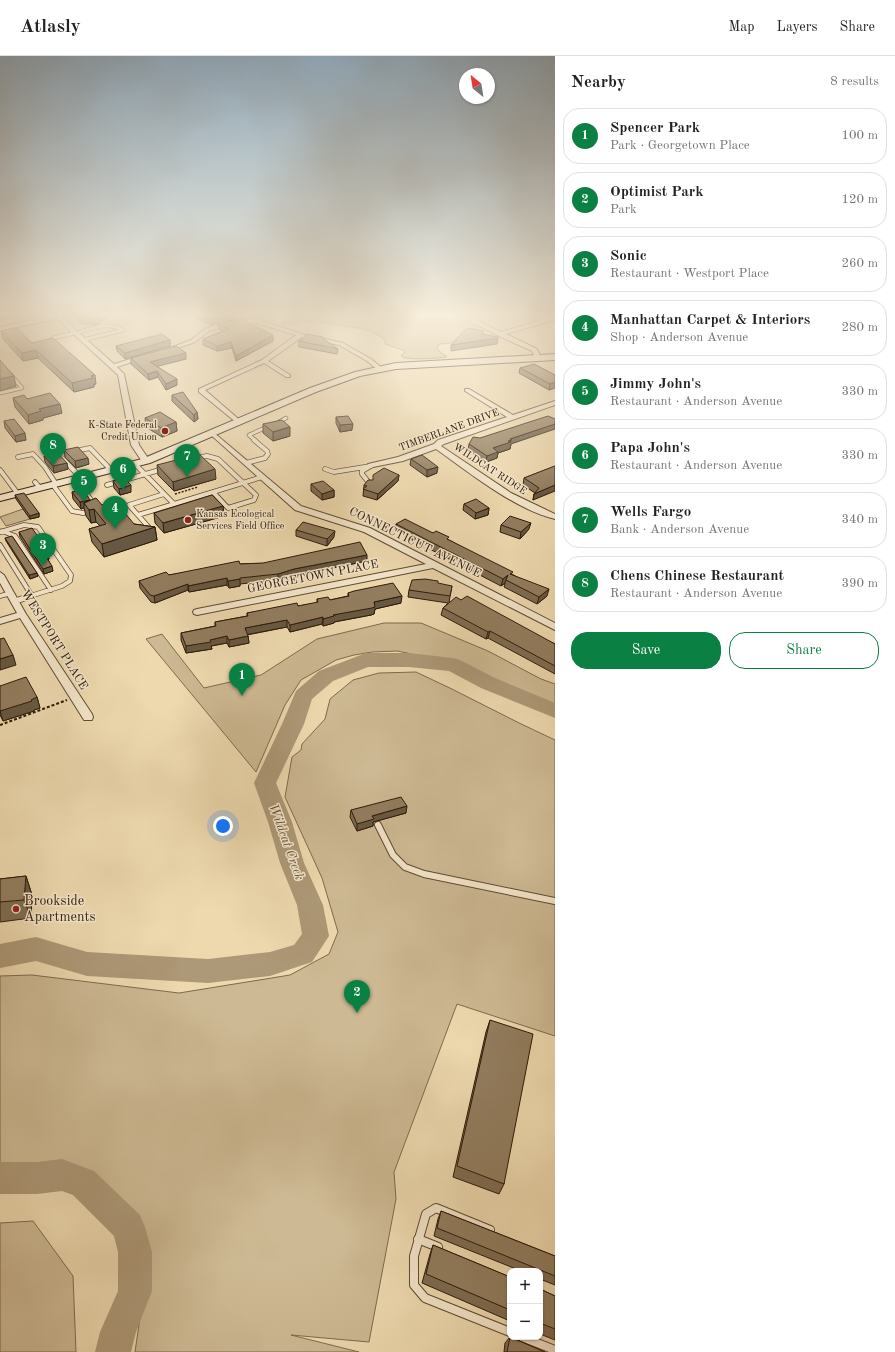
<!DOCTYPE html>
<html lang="en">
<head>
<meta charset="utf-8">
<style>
	:root { --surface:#fff; --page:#f2f2f2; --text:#222; --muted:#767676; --line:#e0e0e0; --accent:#0b8043 }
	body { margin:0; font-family:"Old Standard TT",serif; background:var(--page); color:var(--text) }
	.controls { position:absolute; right:12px; bottom:12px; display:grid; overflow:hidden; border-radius:8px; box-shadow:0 1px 3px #0004 }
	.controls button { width:36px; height:36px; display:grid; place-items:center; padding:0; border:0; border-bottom:1px solid var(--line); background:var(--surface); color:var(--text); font:20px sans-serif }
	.compass { position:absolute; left:459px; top:12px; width:36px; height:36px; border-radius:50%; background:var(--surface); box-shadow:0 1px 3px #0004; rotate:330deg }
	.you { position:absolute; left:223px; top:770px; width:14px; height:14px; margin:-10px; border:3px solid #fff; border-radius:50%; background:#1a73e8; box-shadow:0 0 0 6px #1a73e833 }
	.badge { display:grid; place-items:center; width:26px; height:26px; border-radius:50%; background:var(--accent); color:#fff; font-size:13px; font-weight:700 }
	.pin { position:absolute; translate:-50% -33px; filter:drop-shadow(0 1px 2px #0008) }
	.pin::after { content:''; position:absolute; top:21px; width:14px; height:12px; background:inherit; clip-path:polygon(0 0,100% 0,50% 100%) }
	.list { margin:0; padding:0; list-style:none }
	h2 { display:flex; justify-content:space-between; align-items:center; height:52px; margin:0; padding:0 16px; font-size:17px }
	h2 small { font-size:13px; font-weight:400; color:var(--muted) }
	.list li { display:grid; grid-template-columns:26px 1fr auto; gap:12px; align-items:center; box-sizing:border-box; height:56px; margin:0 8px 8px; padding:0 8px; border:1px solid var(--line); border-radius:16px }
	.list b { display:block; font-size:15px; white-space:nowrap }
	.list p { margin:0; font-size:13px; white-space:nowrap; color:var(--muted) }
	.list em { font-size:13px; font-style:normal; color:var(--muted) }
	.actions { display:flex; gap:8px; padding:12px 16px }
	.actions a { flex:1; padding:9px 0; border:1px solid var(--accent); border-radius:16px; text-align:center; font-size:14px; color:var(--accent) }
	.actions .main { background:var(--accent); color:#fff }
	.map { position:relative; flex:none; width:555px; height:1296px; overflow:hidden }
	header { display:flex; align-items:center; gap:24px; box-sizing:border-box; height:56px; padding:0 20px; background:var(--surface); border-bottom:1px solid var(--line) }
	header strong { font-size:19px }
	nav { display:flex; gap:22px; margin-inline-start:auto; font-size:14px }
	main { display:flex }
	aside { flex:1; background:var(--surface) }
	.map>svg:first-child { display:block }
	.green { fill:#cdb993; stroke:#7e6a4e }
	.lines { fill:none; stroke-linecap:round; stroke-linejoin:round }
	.river { fill:#ad9877; fill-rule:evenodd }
	.lane-far4-casing { stroke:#5e4a32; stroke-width:4.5 }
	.lane-far3-casing { stroke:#5e4a32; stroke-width:5.5 }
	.lane-far2-casing { stroke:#5e4a32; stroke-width:7 }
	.lane-far1-casing { stroke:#5e4a32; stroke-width:8 }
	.lane-casing { stroke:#5e4a32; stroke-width:10 }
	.street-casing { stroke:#5e4a32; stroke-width:2 }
	.secondary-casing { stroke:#2e1a09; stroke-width:2 }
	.path-far1 { stroke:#2e1a09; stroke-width:1.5; stroke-dasharray:2 1.5; stroke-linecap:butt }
	.path { stroke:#2e1a09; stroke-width:2; stroke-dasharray:3 2; stroke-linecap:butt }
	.lane-far4 { stroke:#f4e6cb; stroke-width:3 }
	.lane-far3 { stroke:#f4e6cb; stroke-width:4 }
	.lane-far2 { stroke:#f4e6cb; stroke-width:5 }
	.lane-far1 { stroke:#f4e6cb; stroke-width:6 }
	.lane { stroke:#f4e6cb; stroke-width:8 }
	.street { fill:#f4e6cb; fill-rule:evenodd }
	.secondary { fill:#f4e6cb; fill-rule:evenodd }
	.wall { fill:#7e6c52; stroke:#2e1a09 }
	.shaded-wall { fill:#665842; stroke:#2e1a09 }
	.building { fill:#927d5f; stroke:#2e1a09 }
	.poi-dot { fill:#8f2418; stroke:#f4e6cb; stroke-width:1.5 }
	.labels { text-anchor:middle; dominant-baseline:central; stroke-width:3; stroke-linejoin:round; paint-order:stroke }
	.far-poi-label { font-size:10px; fill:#2e1a09; stroke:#f4e6cb; text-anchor:end }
	.far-street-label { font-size:10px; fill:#2e1a09; stroke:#f4e6cb }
	.street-label { font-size:12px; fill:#2e1a09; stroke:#f4e6cb }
	.water-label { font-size:13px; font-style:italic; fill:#614c35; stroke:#f4e6cb }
	.near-poi-label { font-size:14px; fill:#2e1a09; stroke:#f4e6cb; text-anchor:start }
</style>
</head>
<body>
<header>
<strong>Atlasly</strong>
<nav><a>Map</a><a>Layers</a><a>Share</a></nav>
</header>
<main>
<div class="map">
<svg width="555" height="1296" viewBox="0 0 555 1296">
	<rect width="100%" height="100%" fill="#eed9af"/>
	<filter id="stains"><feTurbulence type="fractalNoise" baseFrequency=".005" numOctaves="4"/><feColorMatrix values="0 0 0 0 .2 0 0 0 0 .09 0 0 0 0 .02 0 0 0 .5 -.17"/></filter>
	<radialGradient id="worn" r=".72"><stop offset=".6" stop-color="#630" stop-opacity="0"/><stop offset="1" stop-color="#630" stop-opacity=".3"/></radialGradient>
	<path class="green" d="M 311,258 L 453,258 L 478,273 L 460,279 C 452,289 452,287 439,288 L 437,292 L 440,296 L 447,301 C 438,302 407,305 401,300 L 405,296 L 403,294 L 385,288 L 386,286 L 383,282 L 371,275 L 364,273 L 305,264 L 290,268 L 282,268 C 288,260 302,259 311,258 Z
		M 23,453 L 30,463 L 6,470 L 0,461 Z
		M 384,567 L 421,567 L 488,595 L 541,623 L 555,628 L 555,648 L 498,626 L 457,607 L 397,595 L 372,596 L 354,599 L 336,604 L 301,624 L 285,649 L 256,716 L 146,583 L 162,578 L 204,632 L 261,619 L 317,583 Z
		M 416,616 C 463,637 508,663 555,684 L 555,980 L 457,948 L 394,1116 L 396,1143 L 369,1286 L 291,1279 L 359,1296 L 135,1296 L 148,1207 L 129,1150 L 70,1107 L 0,1109 L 0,920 L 32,919 L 179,937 L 290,919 L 329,898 L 338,876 L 322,822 L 285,741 L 292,701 L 301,694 L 302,688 L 325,663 L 330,643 L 353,624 L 379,617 Z
		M 33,1165 L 73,1220 L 76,1296 L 0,1296 L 0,1167 Z"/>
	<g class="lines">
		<path class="river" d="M 366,597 L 409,597 L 453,602 L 460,604 L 495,622 L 555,647 L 555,662 L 481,632 L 449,615 L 409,611 L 368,611 L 333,625 L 312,643 L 304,668 L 276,727 L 292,766 L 304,807 L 323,849 L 329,880 L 312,906 L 270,920 L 208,927 L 87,920 L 36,905 L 0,912 L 0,888 L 36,881 L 87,896 L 208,903 L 270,896 L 294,889 L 302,878 L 297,849 L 280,807 L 268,766 L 254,727 L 282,668 L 296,635 L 319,615 Z
			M 62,1103 L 94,1115 L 140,1159 L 145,1171 L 152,1196 L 152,1235 L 136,1276 L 131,1296 L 95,1296 L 100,1276 L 118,1235 L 118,1196 L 114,1180 L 73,1139 L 62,1135 L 37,1138 L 0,1138 L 0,1106 L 37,1106 Z"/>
		<defs>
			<path id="lane-far4" d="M 76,277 C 91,273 108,265 123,274 L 83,284
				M 53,282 L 75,277
				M 0,337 L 22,332 L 11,319
				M 277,367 L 286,362
				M 256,385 L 249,379 L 269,370"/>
			<path id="lane-far3" d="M 18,401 L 33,398 L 45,411 L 56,428
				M 195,402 L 207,400 L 218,403 L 256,439 L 254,444 L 228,452 L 213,436
				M 246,407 L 265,402 L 268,398 L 267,395 L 254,384
				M 135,408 L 174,448 L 262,421
				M 369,411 L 362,415 L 362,418 L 370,428
				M 325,413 L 334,416 L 371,410
				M 0,414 L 18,438
				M 81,422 L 61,401 L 61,398 L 90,392 L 111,414
				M 76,424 L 94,448
				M 35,426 L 40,432
				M 53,429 L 72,455 L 83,457 L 90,455
				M 107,429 L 163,413
				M 138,459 L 174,448
				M 2,475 L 15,480 L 51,534
				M 152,475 L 129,449 L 164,438
				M 0,476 L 24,469 L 38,471 L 71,519 L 70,525 L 62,530 L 21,543
				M 0,489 L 32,540
				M 0,540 L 11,537"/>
			<path id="lane-far2" d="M 15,545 L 25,542"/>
			<path id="lane-far1" d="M 378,769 L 393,799 L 405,811 L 424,818 L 555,845"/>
			<path id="lane" d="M 490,1174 L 436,1152 L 426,1158 L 414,1200 L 414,1229 L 425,1242 L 510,1276
				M 418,1183 L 438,1191
				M 522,1281 L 555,1294"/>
			<path id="street" d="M 456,258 L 463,258 L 501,276 L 555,260 L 555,264 L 506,278 L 537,293 L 541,302 L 538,304 L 535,302 L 532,295 L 497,279 Z
				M 55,259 L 59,259 L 114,308 L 144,299 L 147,301 L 117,311 L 124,318 L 139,389 L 150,405 L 149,407 L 143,407 L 131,389 L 118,319 L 55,261 Z
				M 256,263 L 302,278 L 343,287 L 371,303 L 383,313 L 378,314 L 367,305 L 339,289 L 302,281 L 268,305 L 290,319 L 290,321 L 286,321 L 264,307 L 205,334 L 242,366 L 237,367 L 199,336 L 199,333 L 262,304 L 296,279 L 256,267 L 235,268 L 209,275 L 195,286 L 167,296 L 162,295 L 191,284 L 205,273 L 218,268 L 235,264 Z
				M 465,333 L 469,333 L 513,359 L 555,345 L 555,349 L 444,388 L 441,390 L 511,437 L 555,458 L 555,463 C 514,453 470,417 436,393 L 403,405 L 368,412 L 368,408 L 398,401 L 434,388 L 438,384 L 507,361 L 465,335 Z
				M 213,376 L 301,450 L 370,472 L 555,567 L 555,574 L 433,512 L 197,559 L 194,558 L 193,556 L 194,554 L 197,553 L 426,508 L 364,476 L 295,454 L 211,379 L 211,377 Z
				M 0,516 L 4,519 L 26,558 L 92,658 L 93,661 L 92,664 L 84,664 L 20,562 L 0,568 L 0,562 L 17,557 L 0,527 Z"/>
			<path id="secondary" d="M 58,258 L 72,258 L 68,260 L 0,275 L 0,271 Z
				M 555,298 L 555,304 L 396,313 L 360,320 L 316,336 L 150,407 L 0,445 L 0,439 L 142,403 L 310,332 L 355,316 L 396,307 Z"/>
		</defs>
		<use href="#lane-far4" class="lane-far4-casing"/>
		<use href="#lane-far3" class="lane-far3-casing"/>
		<use href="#lane-far2" class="lane-far2-casing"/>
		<use href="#lane-far1" class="lane-far1-casing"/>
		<use href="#lane" class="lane-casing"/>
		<use href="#street" class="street-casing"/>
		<use href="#secondary" class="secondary-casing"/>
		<path class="path-far1" d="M 175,438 L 198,431"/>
		<path class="path" d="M 0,669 L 67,644"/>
		<use href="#lane-far4" class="lane-far4"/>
		<use href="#lane-far3" class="lane-far3"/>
		<use href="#lane-far2" class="lane-far2"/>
		<use href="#lane-far1" class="lane-far1"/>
		<use href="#lane" class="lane"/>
		<use href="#street" class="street"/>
		<use href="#secondary" class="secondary"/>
	</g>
	<path class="wall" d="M 0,258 L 29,258 L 2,264 L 0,262 Z
		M 83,258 L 106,258 L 107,262 L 98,268 L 93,269 L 79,267 L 79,261 Z
		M 196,258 L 231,258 L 233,259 L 233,265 L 211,269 L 196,262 Z
		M 218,268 L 273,285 L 236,305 L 232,292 L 217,295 L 203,289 L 203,283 L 223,275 L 219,273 Z
		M 1,275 L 32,287 L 96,328 L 94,328 L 94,331 L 74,336 L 38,302 L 23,305 L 3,283 Z
		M 323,283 L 338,293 L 337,298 L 299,291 L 299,285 Z
		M 170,284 L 170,290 L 125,303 L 117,295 L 116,290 Z
		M 131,302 L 186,303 L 157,310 L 177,329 L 166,334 L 158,321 L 149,324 L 131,308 Z
		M 520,312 L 555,319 L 555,332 L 549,334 L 519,317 Z
		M 172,339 L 197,356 L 198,363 L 194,366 L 172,345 Z
		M 13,342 L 27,343 L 62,357 L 43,362 L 43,364 L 29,368 L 15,351 Z
		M 336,361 L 352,374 L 340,376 L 336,367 Z
		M 145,362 L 176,366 L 177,375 L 162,381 L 146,371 Z
		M 4,365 L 26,384 L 16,386 L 5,372 Z
		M 263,368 L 290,380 L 273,385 L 263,377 Z
		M 469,388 L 511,388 L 510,393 L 498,397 L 497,402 L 486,406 L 468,394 Z
		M 64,394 L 89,408 L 76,412 L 65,401 Z
		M 44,400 L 67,407 L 68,413 L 54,417 L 45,406 Z
		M 411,403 L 437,417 L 427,421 L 410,409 Z
		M 157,409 L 216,423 L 174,435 L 158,419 Z
		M 555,410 L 533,444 L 534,438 L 535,437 L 523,429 L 524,422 Z
		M 399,419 L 398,425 L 377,444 L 363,440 L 364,429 L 373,424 Z
		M 113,425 L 131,436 L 120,439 L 114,432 Z
		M 311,428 L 334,434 L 334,441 L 322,444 L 311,435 Z
		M 72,436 L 102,449 L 134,468 L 155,471 L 157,484 L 104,501 L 92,486 L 89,473 L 100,470 L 96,466 L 91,467 L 86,460 L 84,452 L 81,453 L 73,443 Z
		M 15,439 L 39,457 L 39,461 L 30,463 L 16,443 Z
		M 464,448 L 489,452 L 488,459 L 475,463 L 463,454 Z
		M 223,450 L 224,460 L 164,477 L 155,467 L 154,457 Z
		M 396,468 L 433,477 L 449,484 L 512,518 L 547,540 L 537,548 L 504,531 L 505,527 L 501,530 L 395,475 Z
		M 501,469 L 529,473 L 520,483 L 500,476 Z
		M 296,474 L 334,481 L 327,490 L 296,480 Z
		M 19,476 L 46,495 L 49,503 L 48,504 L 53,515 L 44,518 L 20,481 Z
		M 5,482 L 37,517 L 38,520 L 30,523 L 6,485 Z
		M 367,505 L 294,520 L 278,524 L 240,528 L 240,530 L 229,532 L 227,529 L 189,536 L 188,534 L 155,547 L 151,546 L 140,532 L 139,525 L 169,519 L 240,508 Z
		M 452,530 L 449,546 L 461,544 L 555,588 L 555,618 L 488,582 L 486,583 L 441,559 L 443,552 L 448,547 L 408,541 L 409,534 Z
		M 348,537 L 401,547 L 375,553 L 374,558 L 371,559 L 334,566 L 334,567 L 323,570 L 322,568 L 290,576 L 287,571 L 247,579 L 248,580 L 249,587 L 229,591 L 227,587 L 211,590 L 212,593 L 186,597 L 181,584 L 181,577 L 215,570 L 215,566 L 247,560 L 247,557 L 298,550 L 317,547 L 317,543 L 330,544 L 348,540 Z
		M 0,630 L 37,641 L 40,652 L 34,654 L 34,655 L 3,665 L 0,659 Z
		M 351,754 L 406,757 L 373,766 L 373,770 L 357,775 L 350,761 Z
		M 26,820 L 32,839 L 31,862 L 0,866 L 0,823 Z
		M 490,964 L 504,1128 L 499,1138 L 453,1121 L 486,976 Z
		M 441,1155 L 555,1200 L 555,1229 L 540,1223 L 540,1215 L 521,1215 L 434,1180 L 438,1163 Z
		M 433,1189 L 510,1221 L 510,1265 L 422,1227 L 430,1198 Z
		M 540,1233 L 555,1240 L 555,1284 L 540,1278 Z
		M 510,1281 L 545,1296 L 504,1296 L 505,1287 Z"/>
	<path class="shaded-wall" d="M 8,258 L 29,258 L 2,264 L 1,259 Z
		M 104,258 L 106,258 L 107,262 L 98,268 L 93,269 L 92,263 Z
		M 233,259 L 233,265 L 211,269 L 210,264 Z
		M 273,279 L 273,285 L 236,305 L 236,300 Z
		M 498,282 L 497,288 L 451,295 L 451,289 Z
		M 170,284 L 170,290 L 125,303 L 125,297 Z
		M 231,286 L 232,292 L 217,295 L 217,290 Z
		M 36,294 L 38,302 L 23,305 L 22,297 Z
		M 186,297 L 186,303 L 151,312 L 150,306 Z
		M 157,315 L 158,321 L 149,324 L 148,318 Z
		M 95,319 L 96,328 L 94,328 L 94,331 L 74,336 L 72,327 Z
		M 14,320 L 16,330 L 0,335 L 0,323 Z
		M 177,323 L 177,329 L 166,334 L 166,328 Z
		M 555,326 L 555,332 L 549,334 L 550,328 Z
		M 60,348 L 62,357 L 43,362 L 43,364 L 29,368 L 28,359 L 39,353 Z
		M 197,356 L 198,363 L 194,366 L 194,359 Z
		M 176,366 L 177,375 L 162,381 L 161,372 Z
		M 353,368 L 352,374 L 340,376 L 340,369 Z
		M 555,368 L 555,373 L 511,388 L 510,393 L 498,397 L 497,402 L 486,406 L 487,400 L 493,392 L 508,385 L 510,383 Z
		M 290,371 L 290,380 L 273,385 L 273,376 Z
		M 25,377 L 26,384 L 16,386 L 15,380 Z
		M 88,402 L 89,408 L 76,412 L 75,405 Z
		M 67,407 L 68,413 L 54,417 L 53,410 Z
		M 438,411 L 437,417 L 427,421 L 427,414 Z
		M 215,413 L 216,423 L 174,435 L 173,426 Z
		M 399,419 L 398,425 L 377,444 L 378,438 Z
		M 131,429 L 131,436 L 120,439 L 119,433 Z
		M 555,429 L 555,435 L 533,444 L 534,438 Z
		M 334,434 L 334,441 L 322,444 L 322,438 Z
		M 90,444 L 84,447 L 84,452 L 81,453 L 80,446 Z
		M 223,450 L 224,460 L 164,477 L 163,467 Z
		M 489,452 L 488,459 L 475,463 L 476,457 Z
		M 94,453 L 96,466 L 91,467 L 89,454 Z
		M 39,457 L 39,461 L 30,463 L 30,460 Z
		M 531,467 L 529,473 L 520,483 L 521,476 Z
		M 155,471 L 157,484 L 104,501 L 102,488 Z
		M 335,475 L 334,481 L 327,490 L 327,483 Z
		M 48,498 L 49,503 L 46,504 L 45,499 Z
		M 367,499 L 367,505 L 294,520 L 278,524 L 278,518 L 294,513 Z
		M 52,510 L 53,515 L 44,518 L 43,513 Z
		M 37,517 L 38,520 L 30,523 L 29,519 Z
		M 508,519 L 505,527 L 501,530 L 503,523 Z
		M 227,522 L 227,529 L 189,536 L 188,530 Z
		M 240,523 L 240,530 L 229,532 L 228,525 Z
		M 188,528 L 188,534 L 155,547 L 154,540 Z
		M 549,533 L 547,540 L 537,548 L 539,541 Z
		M 402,540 L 401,547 L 375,553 L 374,558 L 371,559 L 334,566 L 334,567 L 323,570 L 323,563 L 374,546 Z
		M 323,561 L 322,568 L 290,576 L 290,569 Z
		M 287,564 L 287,571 L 245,579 L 245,572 Z
		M 490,575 L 488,582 L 486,583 L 488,576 Z
		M 227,580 L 227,587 L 211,590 L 212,593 L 186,597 L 186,590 L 210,584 Z
		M 248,580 L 249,587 L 229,591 L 229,584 Z
		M 13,599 L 16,609 L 0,614 L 0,603 Z
		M 37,641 L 40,652 L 34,654 L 34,655 L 3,665 L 0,655 Z
		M 407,750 L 406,757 L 373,766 L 373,770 L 357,775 L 357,768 L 372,760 Z
		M 26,820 L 32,839 L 31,862 L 24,844 Z"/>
	<path class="building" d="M 0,258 L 8,258 L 1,259 Z
		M 83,258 L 104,258 L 98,262 L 92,263 L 79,261 Z
		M 199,258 L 231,258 L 233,259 L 210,264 Z
		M 241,263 L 273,279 L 236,300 L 231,286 L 217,290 L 203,283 L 229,273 L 218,268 Z
		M 14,272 L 18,273 L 32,287 L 53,282 L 95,319 L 91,320 L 93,322 L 72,327 L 36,294 L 22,297 L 1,275 Z
		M 467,272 L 484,275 L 482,278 L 498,281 L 498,282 L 451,289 Z
		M 162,278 L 170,284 L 125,297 L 116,290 Z
		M 307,278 L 323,281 L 322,282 L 338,293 L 299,285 Z
		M 176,290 L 186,297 L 150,306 L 177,323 L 166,328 L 157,315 L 148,318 L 131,302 Z
		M 0,304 L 14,320 L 0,323 Z
		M 534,308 L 555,319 L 555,326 L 550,328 L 520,312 Z
		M 183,336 L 197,356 L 194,359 L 172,339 Z
		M 50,337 L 60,348 L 39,353 L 41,355 L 28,359 L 13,342 L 24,339 L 27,343 Z
		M 160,356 L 176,366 L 161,372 L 145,362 Z
		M 348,360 L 353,368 L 340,369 L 336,361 Z
		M 548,360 L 555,363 L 555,368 L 510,383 L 512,384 L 508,385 L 511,386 L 493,392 L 498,396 L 487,400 L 469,388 L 473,381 L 480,382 Z
		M 14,363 L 25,377 L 15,380 L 4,365 Z
		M 282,364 L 290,371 L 273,376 L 263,368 Z
		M 78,391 L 88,402 L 75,405 L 64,394 Z
		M 57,396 L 67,407 L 53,410 L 44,400 Z
		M 199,398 L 215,413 L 173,426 L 157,409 Z
		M 422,399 L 438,411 L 427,414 L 411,403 Z
		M 555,410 L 555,429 L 534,438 L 539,432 L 524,422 Z
		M 384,412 L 399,419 L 378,438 L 363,433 L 367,430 L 364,429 L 368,424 L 373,424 L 373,419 Z
		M 124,422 L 131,429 L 119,433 L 113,425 Z
		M 323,425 L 334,434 L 322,438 L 311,428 Z
		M 83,433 L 90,444 L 80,446 L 72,436 Z
		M 24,437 L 39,457 L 30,460 L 15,439 Z
		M 212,439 L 223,450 L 163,467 L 154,457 Z
		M 96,442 L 102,449 L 115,445 L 134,468 L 155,471 L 102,488 L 89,473 L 106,468 L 94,453 L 89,454 L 84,447 Z
		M 476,443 L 489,452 L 476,457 L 464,448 Z
		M 510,460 L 531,467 L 521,476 L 501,469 Z
		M 405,463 L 433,477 L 436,475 L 449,481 L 447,483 L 513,516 L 510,518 L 549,533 L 539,541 L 506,524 L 508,519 L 503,523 L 396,468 Z
		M 303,466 L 335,475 L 327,483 L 296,474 Z
		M 32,472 L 46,492 L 44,492 L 48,498 L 45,499 L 52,510 L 43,513 L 19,476 Z
		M 12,480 L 37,517 L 29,519 L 5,482 Z
		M 360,486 L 367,499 L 294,513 L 278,518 L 240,522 L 240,523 L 228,525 L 227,522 L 188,530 L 188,528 L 154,540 L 150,539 L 139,525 L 166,516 L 169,519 L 239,505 L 240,508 L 263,507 Z
		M 425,523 L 438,525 L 438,527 L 452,530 L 450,540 L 409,534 L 412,524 Z
		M 393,527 L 402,540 L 374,546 L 375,551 L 372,552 L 333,559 L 334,560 L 323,563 L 323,561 L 290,569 L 287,564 L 245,572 L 248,580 L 229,584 L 227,580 L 210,584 L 211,586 L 186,590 L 181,577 L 216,570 L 215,566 L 248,560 L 247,557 L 297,547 L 298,550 L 318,546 L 317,543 L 328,541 L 330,544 L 349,540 L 348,537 L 354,535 Z
		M 467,540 L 555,588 L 555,610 L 490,575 L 488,576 L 443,552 L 456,541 L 461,544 Z
		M 4,582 L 13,599 L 0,603 L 0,583 Z
		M 26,621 L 37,641 L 31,644 L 32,645 L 0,655 L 0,630 Z
		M 401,741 L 407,750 L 372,760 L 374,763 L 357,768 L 351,754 Z
		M 26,820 L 24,844 L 0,846 L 0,823 Z
		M 490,964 L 533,978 L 504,1128 L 457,1110 Z
		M 441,1155 L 555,1200 L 555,1220 L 437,1172 Z
		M 433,1189 L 510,1221 L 510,1254 L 426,1218 Z
		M 540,1233 L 555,1240 L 555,1273 L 540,1267 Z
		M 510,1281 L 545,1296 L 507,1296 Z"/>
	<linearGradient id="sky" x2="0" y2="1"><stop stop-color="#90a9bb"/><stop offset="0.59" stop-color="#f7eedb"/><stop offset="1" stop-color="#f7eedb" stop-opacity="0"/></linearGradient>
	<rect width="555" height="439" fill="url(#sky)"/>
	<g class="poi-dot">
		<circle cx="165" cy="375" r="4"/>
		<circle cx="188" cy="464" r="4"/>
		<circle cx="16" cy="853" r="4"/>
	</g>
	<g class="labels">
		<g class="far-poi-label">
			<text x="157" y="369">K-State Federal<tspan x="157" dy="12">Credit Union</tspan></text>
			<text x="196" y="458" text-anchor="start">Kansas Ecological<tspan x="196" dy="12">Services Field Office</tspan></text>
		</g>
		<g class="far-street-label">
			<text transform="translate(449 374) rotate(-20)">TIMBERLANE DRIVE</text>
			<text transform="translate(490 413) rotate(33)">WILDCAT RIDGE</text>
		</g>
		<g class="street-label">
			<text transform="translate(415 487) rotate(26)">CONNECTICUT AVENUE</text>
			<text transform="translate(313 521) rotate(-11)">GEORGETOWN PLACE</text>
			<text transform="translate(54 584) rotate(58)">WESTPORT PLACE</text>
		</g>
		<g class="water-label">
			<text transform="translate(286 786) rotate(70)">Wildcat Creek</text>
		</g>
		<g class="near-poi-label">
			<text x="24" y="845">Brookside<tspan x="24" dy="16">Apartments</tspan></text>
		</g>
	</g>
	<rect width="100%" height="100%" filter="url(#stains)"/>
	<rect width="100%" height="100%" fill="url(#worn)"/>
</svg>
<div class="controls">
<button>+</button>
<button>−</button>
</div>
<svg class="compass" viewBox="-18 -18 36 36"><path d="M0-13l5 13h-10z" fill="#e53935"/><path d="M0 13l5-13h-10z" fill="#767676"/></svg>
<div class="you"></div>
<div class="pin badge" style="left:242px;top:640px">1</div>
<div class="pin badge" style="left:357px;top:957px">2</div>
<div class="pin badge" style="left:43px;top:510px">3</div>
<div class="pin badge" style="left:115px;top:473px">4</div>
<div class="pin badge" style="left:84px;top:446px">5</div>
<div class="pin badge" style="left:123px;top:434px">6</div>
<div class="pin badge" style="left:187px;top:421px">7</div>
<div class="pin badge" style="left:53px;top:410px">8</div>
</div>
<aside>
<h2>Nearby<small>8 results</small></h2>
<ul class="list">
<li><span class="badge">1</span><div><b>Spencer Park</b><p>Park · Georgetown Place</p></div><em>100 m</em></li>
<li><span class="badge">2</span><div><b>Optimist Park</b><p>Park</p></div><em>120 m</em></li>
<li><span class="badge">3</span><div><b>Sonic</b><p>Restaurant · Westport Place</p></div><em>260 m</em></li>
<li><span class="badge">4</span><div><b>Manhattan Carpet &amp; Interiors</b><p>Shop · Anderson Avenue</p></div><em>280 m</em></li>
<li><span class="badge">5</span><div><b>Jimmy John's</b><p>Restaurant · Anderson Avenue</p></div><em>330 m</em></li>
<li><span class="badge">6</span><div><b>Papa John's</b><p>Restaurant · Anderson Avenue</p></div><em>330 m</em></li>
<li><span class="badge">7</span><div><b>Wells Fargo</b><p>Bank · Anderson Avenue</p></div><em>340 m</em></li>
<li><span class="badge">8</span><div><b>Chens Chinese Restaurant</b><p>Restaurant · Anderson Avenue</p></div><em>390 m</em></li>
</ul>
<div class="actions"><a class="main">Save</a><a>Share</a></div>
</aside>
</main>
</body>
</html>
